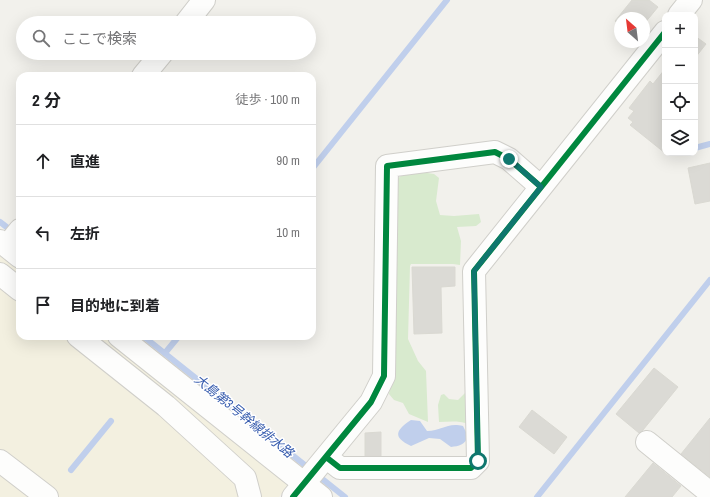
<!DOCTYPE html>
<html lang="ja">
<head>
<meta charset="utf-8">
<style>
	:root { --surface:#fff; --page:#f2f2f2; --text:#202124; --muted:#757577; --line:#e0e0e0 }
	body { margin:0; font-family:"Archivo Narrow","Noto Sans JP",sans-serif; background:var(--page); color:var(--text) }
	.controls { position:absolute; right:12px; top:12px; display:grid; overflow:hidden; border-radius:8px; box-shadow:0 4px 16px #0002 }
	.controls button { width:36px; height:36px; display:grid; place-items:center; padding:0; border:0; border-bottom:1px solid var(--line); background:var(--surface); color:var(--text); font:20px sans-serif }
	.compass { position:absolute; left:614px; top:12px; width:36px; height:36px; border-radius:50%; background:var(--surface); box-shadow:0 4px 16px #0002; rotate:332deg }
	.stop { position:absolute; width:12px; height:12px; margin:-9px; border:3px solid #0f766e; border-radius:50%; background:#fff }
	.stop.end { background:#0f766e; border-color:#fff; box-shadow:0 1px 4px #0008 }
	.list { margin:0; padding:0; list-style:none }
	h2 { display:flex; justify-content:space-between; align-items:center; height:52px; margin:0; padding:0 16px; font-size:17px }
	h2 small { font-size:13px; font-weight:400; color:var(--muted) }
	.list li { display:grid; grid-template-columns:26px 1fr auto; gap:12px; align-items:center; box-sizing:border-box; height:72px; padding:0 16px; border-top:1px solid var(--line) }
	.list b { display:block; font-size:15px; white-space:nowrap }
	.list em { font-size:13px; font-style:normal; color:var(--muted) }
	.icon { flex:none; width:22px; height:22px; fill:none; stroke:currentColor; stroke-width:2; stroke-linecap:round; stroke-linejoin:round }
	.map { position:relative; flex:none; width:710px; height:497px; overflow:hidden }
	.search { position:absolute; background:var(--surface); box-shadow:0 4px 16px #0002; left:16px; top:16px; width:300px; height:44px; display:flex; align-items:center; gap:10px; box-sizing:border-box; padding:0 14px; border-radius:22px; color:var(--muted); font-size:15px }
	.panel { position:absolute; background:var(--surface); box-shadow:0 4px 16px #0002; left:16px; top:72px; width:300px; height:268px; border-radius:12px }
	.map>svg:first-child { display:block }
	.commercial { fill:#f3f0e0 }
	.green { fill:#d8eace }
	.water { fill:#c0cfec }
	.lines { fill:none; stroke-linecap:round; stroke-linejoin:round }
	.stream { stroke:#c0cfec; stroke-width:6 }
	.building { fill:#dbdad5; stroke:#dad9d2 }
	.minor-casing { stroke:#d0cfca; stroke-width:24 }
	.minor { stroke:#fdfdfc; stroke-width:22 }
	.cycleway-casing { stroke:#fff; stroke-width:8 }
	.cycleway { stroke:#00873e; stroke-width:6 }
	.route { stroke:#0f766e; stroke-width:5 }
	.labels { text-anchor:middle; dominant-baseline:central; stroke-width:3; stroke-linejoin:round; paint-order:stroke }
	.water-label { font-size:13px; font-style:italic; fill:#375cae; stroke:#fff }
</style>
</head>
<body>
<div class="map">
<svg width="710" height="497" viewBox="0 0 710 497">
	<rect width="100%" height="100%" fill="#f2f1ec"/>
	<path class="commercial" d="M 0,253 L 20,269 L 20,336 L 105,336 L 290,483 L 279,497 L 0,497 Z"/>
	<path class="green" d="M 421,172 L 434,174 L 439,178 L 436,201 L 440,215 L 454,216 L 479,214 L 481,222 L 476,226 L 457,227 L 461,241 L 460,265 L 453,264 L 411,264 L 410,266 L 408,339 L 418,361 L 426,371 L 428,422 L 409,414 L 403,403 L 394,400 L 389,394 L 392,378 L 396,180 L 401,176 Z
		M 468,390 L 470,423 C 465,424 464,422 460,422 C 453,421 446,422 439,422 L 438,405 L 441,395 L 444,394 L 449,399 L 458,400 Z"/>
	<path class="water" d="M 411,420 L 420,421 L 427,431 C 442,431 447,422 463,426 L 468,436 C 465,445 459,446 451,447 L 440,439 L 429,438 L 411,446 C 392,437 396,430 411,420 Z"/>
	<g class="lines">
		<path class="stream" d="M 695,148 L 710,144
			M 312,169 L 447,0
			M 0,222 L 13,232
			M 143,336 L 345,497
			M 165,353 L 179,336
			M 71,470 L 111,421
			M 537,497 L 710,280"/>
	</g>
	<path class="building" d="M 632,0 L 649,0 L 658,7 L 644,24 L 644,18 L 620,18 L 620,25 L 615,21 Z
		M 695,36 L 706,44 L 695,58 Z
		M 665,69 L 665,153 L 630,125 L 633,122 L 628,118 L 634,111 L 629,108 L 650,81 L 653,84 Z
		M 710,163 L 710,201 L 695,204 L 688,168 Z
		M 412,267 L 455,267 L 455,286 L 441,287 L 442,333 L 414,334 Z
		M 654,368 L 678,387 L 643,430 L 639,433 L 616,414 Z
		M 532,410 L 567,437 L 554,454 L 519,427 Z
		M 710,418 L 710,477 L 681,454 Z
		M 381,432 L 381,456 L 365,456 L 365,433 Z
		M 653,463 L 681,486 L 672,497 L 625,497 Z"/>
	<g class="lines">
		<defs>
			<path id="minor" d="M 679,15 L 691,0
				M 186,23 L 204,0
				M 143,76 L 162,53
				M 0,241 L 20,257
				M 7,246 L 20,230
				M 0,274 L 20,290
				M 78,336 L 166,406 L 245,478 L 250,497
				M 119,336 L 321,497
				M 647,442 L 710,493
				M 326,457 L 340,468 L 471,468 L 478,461 L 474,271 L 665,32
				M 0,461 L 47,497
				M 293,497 L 371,402 L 384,376 L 387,166 L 495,152 L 509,159 L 541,187"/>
		</defs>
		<use href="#minor" class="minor-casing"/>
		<use href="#minor" class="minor"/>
		<defs>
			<path id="cycleway" d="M 326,457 L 340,468 L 471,468 L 478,461 L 474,271 L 665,32
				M 293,497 L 371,402 L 384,376 L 387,166 L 495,152 L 509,159 L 541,187"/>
		</defs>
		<use href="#cycleway" class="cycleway-casing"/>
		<use href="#cycleway" class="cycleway"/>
	</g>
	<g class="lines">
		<path class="route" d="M 478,461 L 474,271 L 541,187 L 509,159"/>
	</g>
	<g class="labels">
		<g class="water-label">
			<text transform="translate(244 416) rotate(39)">大島第3号幹線排水路</text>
		</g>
	</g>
</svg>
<div class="controls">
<button>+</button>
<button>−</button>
<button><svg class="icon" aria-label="locate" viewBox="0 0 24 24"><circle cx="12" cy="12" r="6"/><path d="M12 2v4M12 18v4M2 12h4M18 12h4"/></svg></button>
<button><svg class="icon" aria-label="layers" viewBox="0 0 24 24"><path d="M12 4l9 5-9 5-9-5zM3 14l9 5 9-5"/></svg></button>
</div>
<svg class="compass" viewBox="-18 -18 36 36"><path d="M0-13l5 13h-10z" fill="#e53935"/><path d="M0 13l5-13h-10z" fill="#757577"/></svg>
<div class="stop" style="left:478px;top:461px"></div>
<div class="stop end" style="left:509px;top:159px"></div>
<div class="search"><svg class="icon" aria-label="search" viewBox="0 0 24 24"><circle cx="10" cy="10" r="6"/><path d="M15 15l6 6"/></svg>ここで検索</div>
<section class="panel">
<h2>2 分<small>徒歩 · 100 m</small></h2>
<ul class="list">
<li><svg class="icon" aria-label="ahead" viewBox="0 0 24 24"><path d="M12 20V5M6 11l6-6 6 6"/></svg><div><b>直進</b></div><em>90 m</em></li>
<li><svg class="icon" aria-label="left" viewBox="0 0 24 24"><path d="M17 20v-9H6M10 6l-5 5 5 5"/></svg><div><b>左折</b></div><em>10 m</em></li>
<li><svg class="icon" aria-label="arrive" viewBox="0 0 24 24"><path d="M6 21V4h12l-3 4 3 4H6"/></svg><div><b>目的地に到着</b></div></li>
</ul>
</section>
</div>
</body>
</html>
